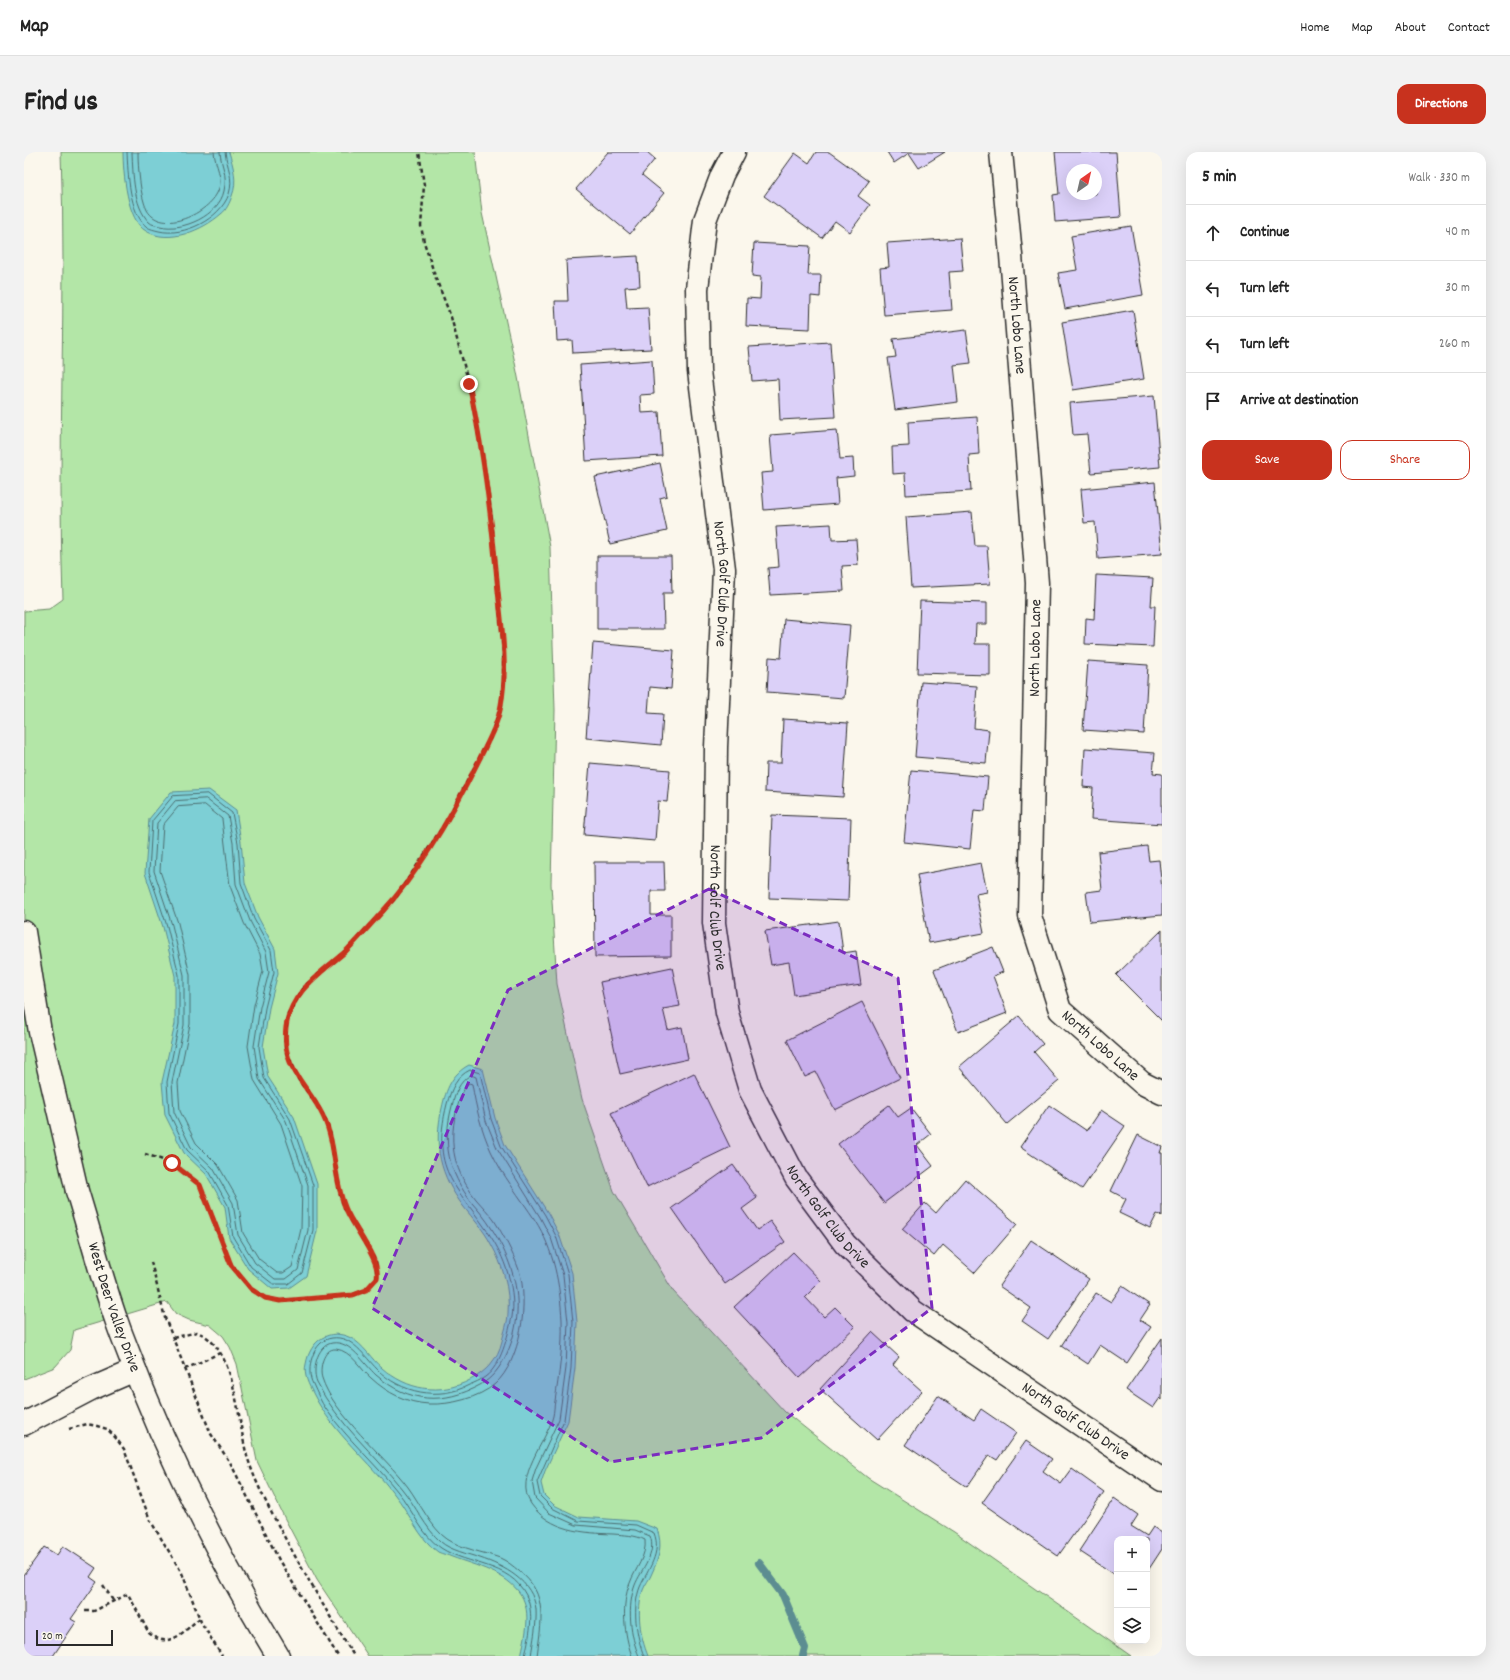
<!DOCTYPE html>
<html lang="en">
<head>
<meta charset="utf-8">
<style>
	:root { --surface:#fff; --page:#f2f2f2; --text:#222; --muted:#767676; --line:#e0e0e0; --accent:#c8321e }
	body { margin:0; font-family:Dekko,sans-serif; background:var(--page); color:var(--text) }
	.controls { position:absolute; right:12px; bottom:12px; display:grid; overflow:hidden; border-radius:8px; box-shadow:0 4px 16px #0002 }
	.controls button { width:36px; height:36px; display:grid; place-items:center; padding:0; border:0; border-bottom:1px solid var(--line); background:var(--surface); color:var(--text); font:20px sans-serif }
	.compass { position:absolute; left:1042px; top:12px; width:36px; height:36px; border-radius:50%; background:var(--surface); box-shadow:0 4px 16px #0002; rotate:34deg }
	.scale { position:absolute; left:12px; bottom:10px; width:77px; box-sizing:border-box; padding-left:4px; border:2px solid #2b2b2b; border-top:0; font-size:11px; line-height:14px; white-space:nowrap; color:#2b2b2b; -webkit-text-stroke:3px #fbf7ec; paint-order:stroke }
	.stop { position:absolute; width:12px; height:12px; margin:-9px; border:3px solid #c8321e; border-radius:50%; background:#fff }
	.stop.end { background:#c8321e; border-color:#fff; box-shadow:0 1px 4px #0008 }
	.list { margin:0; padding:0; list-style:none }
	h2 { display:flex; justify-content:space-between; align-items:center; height:52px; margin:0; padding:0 16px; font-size:17px }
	h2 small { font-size:13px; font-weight:400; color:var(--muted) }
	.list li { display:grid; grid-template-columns:26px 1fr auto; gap:12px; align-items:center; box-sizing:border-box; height:56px; padding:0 16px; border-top:1px solid var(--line) }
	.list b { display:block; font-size:15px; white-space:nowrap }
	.list em { font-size:13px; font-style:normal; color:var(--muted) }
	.actions { display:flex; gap:8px; padding:12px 16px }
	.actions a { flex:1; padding:9px 0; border:1px solid var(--accent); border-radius:12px; text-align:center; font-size:14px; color:var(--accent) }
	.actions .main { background:var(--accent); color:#fff }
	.icon { flex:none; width:22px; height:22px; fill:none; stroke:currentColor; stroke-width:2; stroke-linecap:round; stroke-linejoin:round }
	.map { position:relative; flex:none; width:1138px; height:1504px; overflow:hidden; border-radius:12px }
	header { display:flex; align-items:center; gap:24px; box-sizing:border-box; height:56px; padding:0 20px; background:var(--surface); border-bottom:1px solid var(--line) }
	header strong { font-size:19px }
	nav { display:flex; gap:22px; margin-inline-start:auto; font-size:14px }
	.intro { display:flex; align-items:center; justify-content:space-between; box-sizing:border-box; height:96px; padding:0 24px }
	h1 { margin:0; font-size:28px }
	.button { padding:10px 18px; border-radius:12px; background:var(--accent); color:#fff; font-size:14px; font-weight:700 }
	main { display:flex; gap:24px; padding:0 24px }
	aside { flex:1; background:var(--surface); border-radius:12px; box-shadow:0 4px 16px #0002 }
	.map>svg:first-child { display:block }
	.green { fill:#b3e6a7; stroke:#6f8869 }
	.water { fill:#7dcfd5; stroke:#5c8d91 }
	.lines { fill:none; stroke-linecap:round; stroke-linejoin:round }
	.shore { stroke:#4c6d6f; stroke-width:1 }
	.stream { stroke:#5c8d91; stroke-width:8 }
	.building { fill:#dbd0f8; stroke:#2b2b2b; fill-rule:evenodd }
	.minor-casing { stroke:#2b2b2b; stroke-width:25 }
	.tertiary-casing { stroke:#2b2b2b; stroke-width:25 }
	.path { stroke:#2b2b2b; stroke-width:2.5; stroke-dasharray:4 3; stroke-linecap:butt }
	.minor { stroke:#fbf7ec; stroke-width:22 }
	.tertiary { stroke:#fbf7ec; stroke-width:22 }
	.tertiary-bridge-casing { stroke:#2b2b2b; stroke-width:25; stroke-linecap:butt }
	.tertiary-bridge { stroke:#fbf7ec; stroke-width:22 }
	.route { stroke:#c8321e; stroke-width:5 }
	.marked { fill:#7b2cbf; fill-opacity:0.2; stroke:#7b2cbf; stroke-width:3; stroke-dasharray:8 5; stroke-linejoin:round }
	.labels { text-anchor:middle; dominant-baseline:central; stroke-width:3; stroke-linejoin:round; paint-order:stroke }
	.street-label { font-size:16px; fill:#2b2b2b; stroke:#fbf7ec }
</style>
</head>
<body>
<header>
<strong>Map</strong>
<nav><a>Home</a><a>Map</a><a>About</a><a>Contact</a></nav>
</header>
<div class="intro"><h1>Find us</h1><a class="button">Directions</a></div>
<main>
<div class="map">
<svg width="1138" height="1504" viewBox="0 0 1138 1504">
	<rect width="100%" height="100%" fill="#fbf7ec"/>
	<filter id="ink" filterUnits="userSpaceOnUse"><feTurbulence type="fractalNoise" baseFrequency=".025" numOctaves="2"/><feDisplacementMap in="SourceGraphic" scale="8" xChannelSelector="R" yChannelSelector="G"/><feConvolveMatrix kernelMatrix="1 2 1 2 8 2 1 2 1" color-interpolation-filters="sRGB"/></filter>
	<g filter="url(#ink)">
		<path class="green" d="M 37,0 L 451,0 L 458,61 L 493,220 L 526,395 L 531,558 L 527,732 L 533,832 L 558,947 L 590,1039 L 649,1139 L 761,1260 L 844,1326 L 930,1380 L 1107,1504 L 344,1504 L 293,1428 L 261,1367 L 233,1309 L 213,1212 L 206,1195 L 199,1184 L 186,1173 L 165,1168 L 152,1162 L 143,1150 L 50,1178 L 46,1198 L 31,1215 L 0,1227 L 0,459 L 25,457 L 39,447 C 33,298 43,149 37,0 Z"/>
		<path class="water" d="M 99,0 L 205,0 C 209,14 214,29 208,44 C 206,50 202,59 197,62 C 179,78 145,93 122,79 C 103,69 99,20 99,0 Z
			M 185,638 L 212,658 L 217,690 L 221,731 L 234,765 L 251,797 L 254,821 L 245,856 L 239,895 L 244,925 L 270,965 L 293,1032 L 293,1079 L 282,1124 L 265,1136 L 248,1137 L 224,1117 L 205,1086 L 201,1055 L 182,1022 L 160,1001 L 141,963 L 138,930 L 151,872 L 151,824 L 139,775 L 121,721 L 125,667 L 147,640 Z
			M 445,913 L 459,917 L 471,966 L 481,993 L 524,1061 L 535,1082 L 548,1121 L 553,1170 L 551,1216 L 544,1269 L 521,1319 L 517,1331 L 520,1343 L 530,1353 L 555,1365 L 612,1369 L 633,1377 C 639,1393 635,1406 628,1421 C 626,1427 621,1432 619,1438 C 612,1459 616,1484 624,1504 L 497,1504 C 501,1485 508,1461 497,1443 C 482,1420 452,1414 428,1405 C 424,1403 418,1402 414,1400 C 395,1387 385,1360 371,1343 C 345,1309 309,1281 290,1243 C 285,1233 279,1223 282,1212 C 286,1189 305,1175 327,1186 C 340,1193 347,1207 358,1216 C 383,1238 416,1244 446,1228 C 462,1220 474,1207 478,1189 C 480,1180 484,1170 484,1161 C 486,1138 479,1113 467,1092 C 460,1078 449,1067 439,1054 C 416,1023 409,994 418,956 C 422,937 428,922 445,913 Z"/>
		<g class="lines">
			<path class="shore" d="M 103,0 C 104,21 105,61 123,75 C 126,77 131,78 135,79 C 160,85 196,67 205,42 C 210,26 203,15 201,0
				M 108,0 C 109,22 109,53 125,70 C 128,73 132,73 136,74 C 159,80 195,63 200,39 C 204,21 197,15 196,0
				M 114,0 C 114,15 116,44 123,58 C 138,84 185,61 194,39 C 200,25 191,14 190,0
				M 184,642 L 208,661 L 214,691 L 217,731 L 230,767 L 247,798 L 250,820 L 241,856 L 235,895 L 240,926 L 266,967 L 289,1033 L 289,1078 L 278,1121 L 264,1132 L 249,1132 L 227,1115 L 209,1085 L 204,1053 L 185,1019 L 163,998 L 145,961 L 143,930 L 155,872 L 155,823 L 143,774 L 125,720 L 128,669 L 149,644 Z
				M 182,647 L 204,664 L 209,691 L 212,732 L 226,769 L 242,800 L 245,820 L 236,855 L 230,894 L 235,927 L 262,969 L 284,1033 L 284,1078 L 274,1118 L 262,1127 L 251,1127 L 231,1111 L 214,1083 L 209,1051 L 189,1016 L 167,995 L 150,960 L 148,930 L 160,873 L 160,823 L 148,773 L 130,719 L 133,671 L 151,649 Z
				M 181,653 L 198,667 L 206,734 L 220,771 L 236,802 L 239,819 L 230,853 L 224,894 L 230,928 L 257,972 L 278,1034 L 277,1077 L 268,1115 L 259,1121 L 253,1121 L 235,1107 L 219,1081 L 214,1048 L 194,1013 L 172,991 L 156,959 L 154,931 L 166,872 L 166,823 L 154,771 L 136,719 L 139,673 L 154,655 Z
				M 501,1504 C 505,1485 511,1462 502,1443 C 485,1410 444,1414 417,1396 C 398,1384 388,1357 374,1340 C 351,1311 323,1287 302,1257 C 297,1250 293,1241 289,1232 C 281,1218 289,1188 308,1186 C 328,1183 341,1205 353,1217 C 376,1241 415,1249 445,1233 C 450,1231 457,1228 461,1225 C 477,1214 484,1183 488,1165 C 492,1140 482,1109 469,1088 C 436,1035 405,1023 423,952 C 427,937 433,924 446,918 L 456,921 L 467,967 L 477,994 L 521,1063 L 532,1084 L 544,1122 L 549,1170 L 547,1216 L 540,1268 L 513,1330 L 516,1344 L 528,1356 L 554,1369 L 612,1373 L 630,1381 C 638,1401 624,1417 616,1435 C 608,1455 612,1484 620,1504
				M 507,1504 C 509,1489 513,1473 512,1457 C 509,1429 480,1414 456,1406 C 444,1402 426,1398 417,1390 C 401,1376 392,1354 378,1337 C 350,1301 314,1272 293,1231 C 288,1219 292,1194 308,1191 C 327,1188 340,1212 352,1223 C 385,1251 419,1253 456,1233 C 479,1221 492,1186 493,1161 C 495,1131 484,1102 468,1077 C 462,1067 455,1059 448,1051 C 424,1019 418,992 428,954 C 431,942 435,929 447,923 L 452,925 L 462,969 L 473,996 L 516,1065 L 527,1086 L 539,1123 L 544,1170 L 542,1216 L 535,1267 L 512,1316 L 508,1329 L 511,1346 L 525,1361 L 552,1373 L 611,1378 L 626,1384 C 633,1402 617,1418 611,1433 C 603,1454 606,1484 615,1504
				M 513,1504 C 517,1471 525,1442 495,1419 C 489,1414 483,1409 476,1406 C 459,1400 438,1397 423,1387 C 408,1377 395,1350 384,1335 C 361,1304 309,1262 298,1226 C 295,1217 299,1196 312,1197 C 328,1199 336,1217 347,1226 C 363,1241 383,1251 405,1252 C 426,1253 455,1246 471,1232 C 497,1209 505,1150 495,1118 C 489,1101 480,1084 470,1068 C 465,1061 458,1054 452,1047 C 431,1020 424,994 432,960 C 435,950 438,937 445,931 L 448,932 C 452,955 457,978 467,999 C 478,1023 496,1045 511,1068 C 530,1098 536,1133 538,1168 C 539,1196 535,1223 531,1249 C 530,1254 530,1260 529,1264 C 523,1290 489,1325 507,1352 C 526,1379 560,1381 589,1382 C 600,1383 612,1383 621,1388 C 623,1404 611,1417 606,1431 C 597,1452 600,1483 608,1504"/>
			<path class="stream" d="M 735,1411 L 759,1443 L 781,1496 L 779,1504"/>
		</g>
		<path class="building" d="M 584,0 L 623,0 L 631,7 L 618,23 L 640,41 L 606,82 L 552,37 Z
			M 792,0 L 805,0 L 845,29 L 834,44 L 846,53 L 826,80 L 811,69 L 798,86 L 740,44 L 771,1 L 785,11 Z
			M 863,0 L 921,0 L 895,16 L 885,1 L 870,11 Z
			M 1031,0 L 1092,0 L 1097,65 L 1031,70 L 1029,43 L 1035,42 ZM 1048,18 L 1072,18 L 1072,42 L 1048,42 Z
			M 1107,74 L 1119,143 L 1041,157 L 1034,121 L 1053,118 L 1047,84 Z
			M 936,86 L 939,119 L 925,120 L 928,158 L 860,163 L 856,116 L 865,115 L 863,91 Z
			M 730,91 L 786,94 L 784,123 L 797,123 L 796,145 L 787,144 L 786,177 L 722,174 L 723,146 L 736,147 L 737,125 L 728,124 Z
			M 614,104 L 616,134 L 601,135 L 603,156 L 624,155 L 627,197 L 549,201 L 548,188 L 533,189 L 531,149 L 544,149 L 542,108 Z
			M 1109,158 L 1120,227 L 1049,238 L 1038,170 Z
			M 942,178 L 947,211 L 930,213 L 934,250 L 871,258 L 864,206 L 872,205 L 869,187 Z
			M 806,190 L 811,265 L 756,268 L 754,227 L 728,229 L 725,195 Z
			M 628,208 L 630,242 L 616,243 L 617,261 L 635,260 L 638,304 L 562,309 L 556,213 Z
			M 1130,244 L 1136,315 L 1067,321 L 1063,282 L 1049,283 L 1046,251 Z
			M 953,265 L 955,302 L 945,303 L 947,339 L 882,343 L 881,321 L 869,322 L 868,295 L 885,294 L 884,270 Z
			M 813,278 L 816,307 L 829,306 L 830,324 L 812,326 L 814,352 L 740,358 L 737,321 L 749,320 L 746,283 Z
			M 636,311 L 643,344 L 636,346 L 643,379 L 586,392 L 571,325 Z
			M 1131,330 L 1138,402 L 1074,407 L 1071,370 L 1060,371 L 1057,337 Z
			M 948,360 L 951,394 L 963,394 L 966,432 L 887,436 L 882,365 Z
			M 807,372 L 808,388 L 832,387 L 834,413 L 818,414 L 820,439 L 746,443 L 744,416 L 755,415 L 752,375 Z
			M 573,404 L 647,404 L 648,441 L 639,441 L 640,477 L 573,477 Z
			M 1072,423 L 1129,426 L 1127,454 L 1131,454 L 1129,495 L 1061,492 L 1062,466 L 1070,467 Z
			M 896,449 L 963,451 L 963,472 L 952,472 L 951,492 L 966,492 L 966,523 L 893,521 Z
			M 760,467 L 826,473 L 820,546 L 743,540 L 745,505 L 757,506 Z
			M 569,491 L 650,498 L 647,537 L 626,535 L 624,561 L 639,562 L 637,593 L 562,586 Z
			M 1064,509 L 1124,513 L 1120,582 L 1059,578 Z
			M 897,530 L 953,534 L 950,576 L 965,578 L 962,611 L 891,605 Z
			M 759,567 L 824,571 L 819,645 L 741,640 L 742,611 L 757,611 Z
			M 1061,596 L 1131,601 L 1129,621 L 1138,622 L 1138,672 L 1067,667 L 1069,636 L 1059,635 Z
			M 566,611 L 646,618 L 643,650 L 634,649 L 631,689 L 560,683 Z
			M 887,618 L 964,625 L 961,659 L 950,658 L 946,697 L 880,690 Z
			M 748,663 L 827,666 L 824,749 L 745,746 Z
			M 1123,694 L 1125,709 L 1135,708 L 1138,738 L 1138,763 L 1066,770 L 1062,740 L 1078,738 L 1074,700 Z
			M 570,710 L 640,710 L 641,739 L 627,739 L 627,763 L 647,763 L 647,804 L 571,805 Z
			M 957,711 L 963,740 L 952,742 L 960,781 L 905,791 L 893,723 Z
			M 815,769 L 819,801 L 832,799 L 837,833 L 770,843 L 765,810 L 747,813 L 741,779 Z
			M 1138,778 L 1138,869 L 1092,823 Z
			M 969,795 L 979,820 L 969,824 L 983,861 L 934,880 L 910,818 Z
			M 648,815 L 656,854 L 639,857 L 644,878 L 658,875 L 664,907 L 596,922 L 576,830 Z
			M 838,850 L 876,926 L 811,958 L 792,920 L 781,925 L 763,888 Z
			M 995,864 L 1019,892 L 1010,900 L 1035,929 L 983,972 L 935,915 Z
			M 670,921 L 706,995 L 623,1035 L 587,961 Z
			M 865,953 L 874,965 L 887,956 L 907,982 L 893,993 L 909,1014 L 860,1051 L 814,992 Z
			M 1025,953 L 1063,979 L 1077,958 L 1101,974 L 1058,1037 L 996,995 Z
			M 1114,983 L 1138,995 L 1136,1001 L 1138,1001 L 1138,1064 L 1133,1062 L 1126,1076 L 1095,1061 L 1102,1047 L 1087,1039 Z
			M 709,1013 L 733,1046 L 718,1057 L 733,1078 L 746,1069 L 761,1090 L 701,1132 L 648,1056 Z
			M 941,1027 L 993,1072 L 951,1121 L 919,1093 L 910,1104 L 878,1077 L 901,1051 L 912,1061 Z
			M 1007,1088 L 1065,1127 L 1024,1187 L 998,1169 L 1007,1156 L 975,1134 Z
			M 769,1100 L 797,1129 L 781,1145 L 800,1165 L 811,1155 L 831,1175 L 776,1226 L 710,1155 Z
			M 1098,1134 L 1126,1153 L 1116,1168 L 1127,1175 L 1103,1211 L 1076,1193 L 1064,1212 L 1037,1194 L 1072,1141 L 1087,1150 Z
			M 848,1180 L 875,1205 L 869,1213 L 898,1239 L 853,1288 L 796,1237 Z
			M 1138,1186 L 1138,1248 L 1136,1246 L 1129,1256 L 1102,1238 Z
			M 914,1244 L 950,1268 L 957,1257 L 992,1281 L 973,1308 L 965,1303 L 943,1335 L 881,1293 Z
			M 1002,1289 L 1028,1307 L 1019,1319 L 1037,1332 L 1048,1317 L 1080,1340 L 1034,1404 L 958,1351 Z
			M 1090,1346 L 1114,1363 L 1107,1374 L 1123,1384 L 1129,1375 L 1138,1381 L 1138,1397 L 1123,1420 L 1123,1387 L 1093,1387 L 1093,1424 L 1055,1399 Z
			M 39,1394 L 72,1416 L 66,1425 L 73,1430 L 47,1467 L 52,1470 L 29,1504 L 0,1504 L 0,1423 L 20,1395 L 33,1403 Z"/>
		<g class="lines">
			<defs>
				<g id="minor">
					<path id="s1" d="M 710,0 L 698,23 L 681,68 L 673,137 L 675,219 L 700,417 L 692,595 L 690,771 L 703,861 L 726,938 L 772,1026 L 821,1092 L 889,1159 L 1138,1328"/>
					<path id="s2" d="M 977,0 L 987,103 L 1013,431 L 1006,764 L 1036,858 L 1118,931 L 1138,941"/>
				</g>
				<g id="tertiary">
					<path d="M 0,780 L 16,880 L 44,1000"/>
					<path id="s3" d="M 53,1039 C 68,1087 80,1137 98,1184 C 139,1295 193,1403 254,1504"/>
					<path d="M 0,1272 L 67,1237 L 111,1218"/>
				</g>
			</defs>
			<use href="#minor" class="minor-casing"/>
			<use href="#tertiary" class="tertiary-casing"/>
			<path class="path" d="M 121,1002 L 148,1011 L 176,1033 L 207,1113 L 227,1137 L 241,1146 L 256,1149 L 329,1143 L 342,1138 L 353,1126 L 352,1110 L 321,1057 L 316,1042 L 306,981 L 300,965 L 292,951 L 275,928 L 262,899 L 261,890 L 264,862 L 281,834 L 324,797 L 372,745 L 421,672 L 466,586 L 477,555 L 480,525 L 479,493 L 467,362 L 457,295 L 445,232 L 427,165 L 411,124 L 400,90 L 397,74 L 400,33 L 395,0
				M 127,1110 L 141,1166 L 187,1282 L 207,1312 L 256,1410 L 314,1504
				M 149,1186 L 173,1180 C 213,1195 213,1269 223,1304 C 232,1333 247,1360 261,1386 C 283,1426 306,1465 330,1504
				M 161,1217 L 196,1201
				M 45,1277 L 63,1272 L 73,1274 L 83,1277 L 91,1285 L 100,1297 L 126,1368 L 158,1421 L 177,1470 L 198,1504
				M 79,1433 L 90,1450
				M 61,1459 L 70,1459 L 104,1442 L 125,1481 C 146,1499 159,1479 176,1466"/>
			<use href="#minor" class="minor"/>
			<use href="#tertiary" class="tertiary"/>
			<defs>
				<path id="tertiary-bridge" d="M 44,1000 L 53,1039"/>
			</defs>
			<use href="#tertiary-bridge" class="tertiary-bridge-casing"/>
			<use href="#tertiary-bridge" class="tertiary-bridge"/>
		</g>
	</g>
	<g class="lines" filter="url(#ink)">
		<path class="route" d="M 148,1011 L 176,1033 L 207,1113 L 227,1137 L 241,1146 L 256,1149 L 329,1143 L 342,1138 L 353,1126 C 357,1108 328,1074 321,1055 C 309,1026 313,993 299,964 C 283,930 257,918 262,875 C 266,840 298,820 322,799 C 335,786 347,772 359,759 C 398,717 430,659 455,608 C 463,591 474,572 477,553 C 484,516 478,476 474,439 C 468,369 460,301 445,232"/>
	</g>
	<path class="marked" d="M 685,737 L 874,826 L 908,1156 L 737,1286 L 586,1310 L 348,1156 L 484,838 Z"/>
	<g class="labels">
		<g class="street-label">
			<text stroke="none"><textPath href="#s2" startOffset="174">North Lobo Lane</textPath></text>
			<text stroke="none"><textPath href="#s1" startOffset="440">North Golf Club Drive</textPath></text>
			<text transform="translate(1012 496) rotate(-89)">North Lobo Lane</text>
			<text stroke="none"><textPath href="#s1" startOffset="764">North Golf Club Drive</textPath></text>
			<text stroke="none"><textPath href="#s2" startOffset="918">North Lobo Lane</textPath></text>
			<text stroke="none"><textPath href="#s1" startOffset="1100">North Golf Club Drive</textPath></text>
			<text stroke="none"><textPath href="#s3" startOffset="122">West Deer Valley Drive</textPath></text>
			<text stroke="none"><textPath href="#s1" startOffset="1424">North Golf Club Drive</textPath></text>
		</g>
	</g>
</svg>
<div class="controls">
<button>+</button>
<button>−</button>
<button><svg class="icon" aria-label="layers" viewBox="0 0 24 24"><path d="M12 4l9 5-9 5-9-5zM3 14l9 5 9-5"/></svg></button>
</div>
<svg class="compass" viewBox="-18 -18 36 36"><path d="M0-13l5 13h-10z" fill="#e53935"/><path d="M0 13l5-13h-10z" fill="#767676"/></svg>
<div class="scale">20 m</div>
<div class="stop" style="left:148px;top:1011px"></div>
<div class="stop end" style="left:445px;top:232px"></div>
</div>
<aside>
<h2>5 min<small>Walk · 330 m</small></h2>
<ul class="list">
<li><svg class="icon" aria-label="ahead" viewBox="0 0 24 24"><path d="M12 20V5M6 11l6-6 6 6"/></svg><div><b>Continue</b></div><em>40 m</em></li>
<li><svg class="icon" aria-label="left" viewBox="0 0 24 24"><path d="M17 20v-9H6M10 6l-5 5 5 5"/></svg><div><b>Turn left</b></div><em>30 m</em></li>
<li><svg class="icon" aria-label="left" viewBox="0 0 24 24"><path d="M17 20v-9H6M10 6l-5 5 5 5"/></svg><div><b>Turn left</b></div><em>260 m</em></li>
<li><svg class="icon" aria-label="arrive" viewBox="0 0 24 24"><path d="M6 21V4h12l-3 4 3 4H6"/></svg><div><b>Arrive at destination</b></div></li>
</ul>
<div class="actions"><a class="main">Save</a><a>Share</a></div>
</aside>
</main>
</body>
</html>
